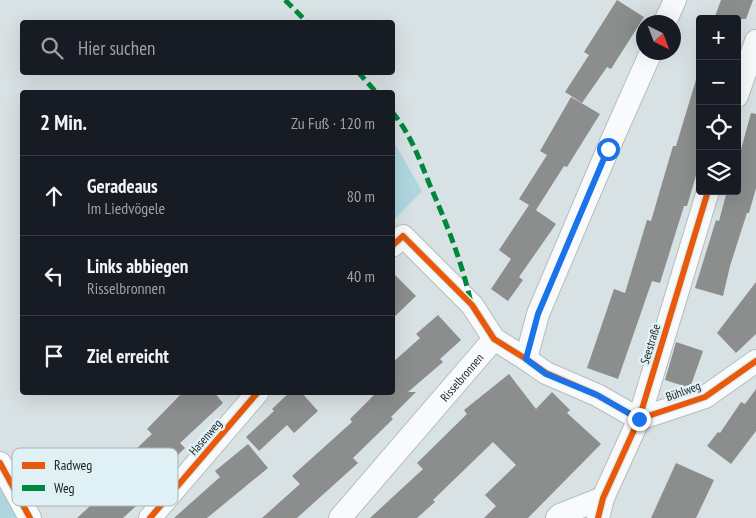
<!DOCTYPE html>
<html lang="de">
<head>
<meta charset="utf-8">
<style>
	:root { --surface:#171b24; --page:#242831; --text:#f1f3f6; --muted:#9ea1a6; --line:#363941 }
	body { margin:0; font-family:"PT Sans Narrow",sans-serif; background:var(--page); color:var(--text) }
	.controls { position:absolute; right:15px; top:15px; display:grid; overflow:hidden; border-radius:5px; box-shadow:0 5px 20px #0002 }
	.controls button { width:45px; height:45px; display:grid; place-items:center; padding:0; border:0; border-bottom:1px solid var(--line); background:var(--surface); color:var(--text); font:25px sans-serif }
	.compass { position:absolute; left:636px; top:15px; width:45px; height:45px; border-radius:50%; background:var(--surface); box-shadow:0 5px 20px #0002; rotate:138deg }
	.stop { position:absolute; width:15px; height:15px; margin:-11px; border:4px solid #1a73e8; border-radius:50%; background:#fff }
	.stop.end { background:#1a73e8; border-color:#fff; box-shadow:0 1px 5px #0008 }
	.list { margin:0; padding:0; list-style:none }
	h2 { display:flex; justify-content:space-between; align-items:center; height:65px; margin:0; padding:0 20px; font-size:21px }
	h2 small { font-size:16px; font-weight:400; color:var(--muted) }
	.list li { display:grid; grid-template-columns:32px 1fr auto; gap:15px; align-items:center; box-sizing:border-box; height:80px; padding:0 20px; border-top:1px solid var(--line) }
	.list b { display:block; font-size:19px; white-space:nowrap }
	.list p { margin:0; font-size:16px; white-space:nowrap; color:var(--muted) }
	.list em { font-size:16px; font-style:normal; color:var(--muted) }
	.icon { flex:none; width:28px; height:28px; fill:none; stroke:currentColor; stroke-width:2; stroke-linecap:round; stroke-linejoin:round }
	.map { position:relative; flex:none; width:756px; height:518px; overflow:hidden }
	.search { position:absolute; background:var(--surface); box-shadow:0 5px 20px #0002; left:20px; top:20px; width:375px; height:55px; display:flex; align-items:center; gap:12px; box-sizing:border-box; padding:0 18px; border-radius:5px; color:var(--muted); font-size:19px }
	.panel { position:absolute; background:var(--surface); box-shadow:0 5px 20px #0002; left:20px; top:90px; width:375px; height:305px; border-radius:5px }
	.map>svg:first-child { display:block }
	.green { fill:#afd6df }
	.building { fill:#8b8e8d }
	.lines { fill:none; stroke-linecap:round; stroke-linejoin:round }
	.street-casing { stroke:#b6bdbe; stroke-width:24 }
	.street { stroke:#f9fafb; stroke-width:22 }
	.quiet { stroke:#00873e; stroke-width:5; stroke-dasharray:10 5; stroke-linecap:butt }
	.cycleway-casing { stroke:#e0f1f5; stroke-width:9 }
	.cycleway { stroke:#e8590c; stroke-width:6 }
	.route { stroke:#1a73e8; stroke-width:6 }
	.labels { text-anchor:middle; dominant-baseline:central; stroke-width:5; stroke-linejoin:round; paint-order:stroke }
	.street-label { font-size:12px; fill:#202628; stroke:#e0f1f5 }
	.key { fill:#e0f1f5; stroke:#a6b4b8; stroke-width:1 }
	.key-label { font-size:14px; fill:#202628 }
</style>
</head>
<body>
<div class="map">
<svg width="756" height="518" viewBox="0 0 756 518">
	<rect width="100%" height="100%" fill="#d8e1e3"/>
	<path class="green" d="M 392,139 L 422,191 L 393,221 L 392,221 Z
		M 0,475 L 23,518 L 0,518 Z"/>
	<path class="building" d="M 617,0 L 644,17 L 611,69 L 607,67 L 582,103 L 565,92 L 589,55 L 584,52 Z
		M 721,0 L 753,0 L 746,19 L 714,19 Z
		M 696,80 L 700,80 L 700,162 L 687,206 L 684,206 L 660,283 L 652,281 L 618,379 L 587,368 L 614,289 L 625,293 L 647,220 L 651,221 L 673,146 L 676,146 Z
		M 571,97 L 600,114 L 567,167 L 564,166 L 536,210 L 530,206 L 556,224 L 519,277 L 523,280 L 508,301 L 491,289 L 511,259 L 499,250 L 529,205 L 519,199 L 547,155 L 540,151 Z
		M 751,113 L 756,114 L 756,188 L 749,213 L 747,213 L 730,266 L 723,296 L 695,288 L 716,220 L 719,221 L 727,191 L 737,191 L 737,164 Z
		M 392,272 L 416,296 L 392,319 Z
		M 756,282 L 756,334 L 736,353 L 717,333 Z
		M 438,315 L 461,340 L 440,359 L 443,362 L 408,392 L 416,392 L 391,417 L 393,419 L 353,458 L 358,463 L 297,518 L 262,518 L 300,484 L 292,476 L 352,422 L 350,419 L 377,392 L 392,392 L 392,363 L 420,338 L 416,334 Z
		M 676,342 L 703,351 L 690,388 L 665,380 Z
		M 509,374 L 536,409 L 552,392 L 570,410 L 567,413 L 601,444 L 528,518 L 484,518 L 496,506 L 485,495 L 516,465 L 493,442 L 433,500 L 435,502 L 417,518 L 370,518 L 423,469 L 417,463 L 467,414 L 464,410 Z
		M 756,389 L 756,431 L 731,464 L 707,446 L 718,432 L 720,433 L 741,402 L 745,404 Z
		M 183,392 L 214,392 L 223,403 L 180,443 L 185,448 L 143,488 L 149,494 L 123,518 L 77,518 L 101,496 L 99,494 L 142,454 L 136,449 L 152,434 L 147,429 Z
		M 290,392 L 301,392 L 318,411 L 294,433 L 287,425 L 259,451 L 246,437 L 274,411 L 272,409 Z
		M 248,444 L 268,468 L 207,518 L 174,518 L 220,477 L 215,471 Z
		M 676,463 L 714,480 L 696,518 L 651,518 Z"/>
	<g class="lines">
		<defs>
			<g id="street">
				<path d="M 665,22 L 675,0"/>
				<path d="M 737,96 L 756,41"/>
				<path d="M 392,246 L 403,236 L 472,305 L 494,339 L 526,359 L 546,373 L 597,395 L 639,419"/>
				<path d="M 526,359 L 538,314 L 608,149 L 651,52"/>
				<path d="M 639,419 L 705,397 L 756,361"/>
				<path d="M 0,463 L 30,518"/>
				<path d="M 150,518 L 258,392"/>
				<path id="s1" d="M 340,518 L 494,339"/>
				<path d="M 557,518 L 560,515 L 603,498"/>
				<path d="M 598,518 L 603,498 L 639,419 L 708,191"/>
			</g>
		</defs>
		<use href="#street" class="street-casing"/>
		<use href="#street" class="street"/>
		<path class="quiet" d="M 285,0 L 307,22
			M 358,72 L 376,92
			M 392,112 C 410,133 419,158 429,183 C 446,222 462,262 471,303"/>
		<defs>
			<path id="cycleway" d="M 392,246 L 403,236 L 472,305 L 494,339 L 526,359 L 546,373 L 597,395 L 639,419
				M 639,419 L 705,397 L 756,361
				M 0,463 L 30,518
				M 150,518 L 258,392
				M 598,518 L 603,498 L 639,419 L 708,191"/>
		</defs>
		<use href="#cycleway" class="cycleway-casing"/>
		<use href="#cycleway" class="cycleway"/>
	</g>
	<g class="lines">
		<path class="route" d="M 608,149 L 538,314 L 526,359 L 546,374 L 597,395 L 639,419"/>
	</g>
	<g class="labels">
		<g class="street-label">
			<text transform="translate(650 344) rotate(-73)">Seestraße</text>
			<text stroke="none"><textPath href="#s1" startOffset="186">Risselbronnen</textPath></text>
			<text transform="translate(683 391) rotate(-20)">Bühlweg</text>
			<text transform="translate(205 437) rotate(-49)">Hasenweg</text>
		</g>
	</g>
	<rect x="12" y="448" width="166" height="58" rx="8" class="key"/>
	<rect x="22" y="462" width="23" height="7" fill="#e8590c"/>
	<rect x="22" y="485" width="23" height="6" fill="#00873e"/>
	<g class="key-label">
		<text x="54" y="470">Radweg</text>
		<text x="54" y="493">Weg</text>
	</g>
</svg>
<div class="controls">
<button>+</button>
<button>−</button>
<button><svg class="icon" aria-label="locate" viewBox="0 0 24 24"><circle cx="12" cy="12" r="6"/><path d="M12 2v4M12 18v4M2 12h4M18 12h4"/></svg></button>
<button><svg class="icon" aria-label="layers" viewBox="0 0 24 24"><path d="M12 4l9 5-9 5-9-5zM3 14l9 5 9-5"/></svg></button>
</div>
<svg class="compass" viewBox="-18 -18 36 36"><path d="M0-13l5 13h-10z" fill="#e53935"/><path d="M0 13l5-13h-10z" fill="#9ea1a6"/></svg>
<div class="stop" style="left:608px;top:149px"></div>
<div class="stop end" style="left:639px;top:419px"></div>
<div class="search"><svg class="icon" aria-label="search" viewBox="0 0 24 24"><circle cx="10" cy="10" r="6"/><path d="M15 15l6 6"/></svg>Hier suchen</div>
<section class="panel">
<h2>2 Min.<small>Zu Fuß · 120 m</small></h2>
<ul class="list">
<li><svg class="icon" aria-label="ahead" viewBox="0 0 24 24"><path d="M12 20V5M6 11l6-6 6 6"/></svg><div><b>Geradeaus</b><p>Im Liedvögele</p></div><em>80 m</em></li>
<li><svg class="icon" aria-label="left" viewBox="0 0 24 24"><path d="M17 20v-9H6M10 6l-5 5 5 5"/></svg><div><b>Links abbiegen</b><p>Risselbronnen</p></div><em>40 m</em></li>
<li><svg class="icon" aria-label="arrive" viewBox="0 0 24 24"><path d="M6 21V4h12l-3 4 3 4H6"/></svg><div><b>Ziel erreicht</b></div></li>
</ul>
</section>
</div>
</body>
</html>
